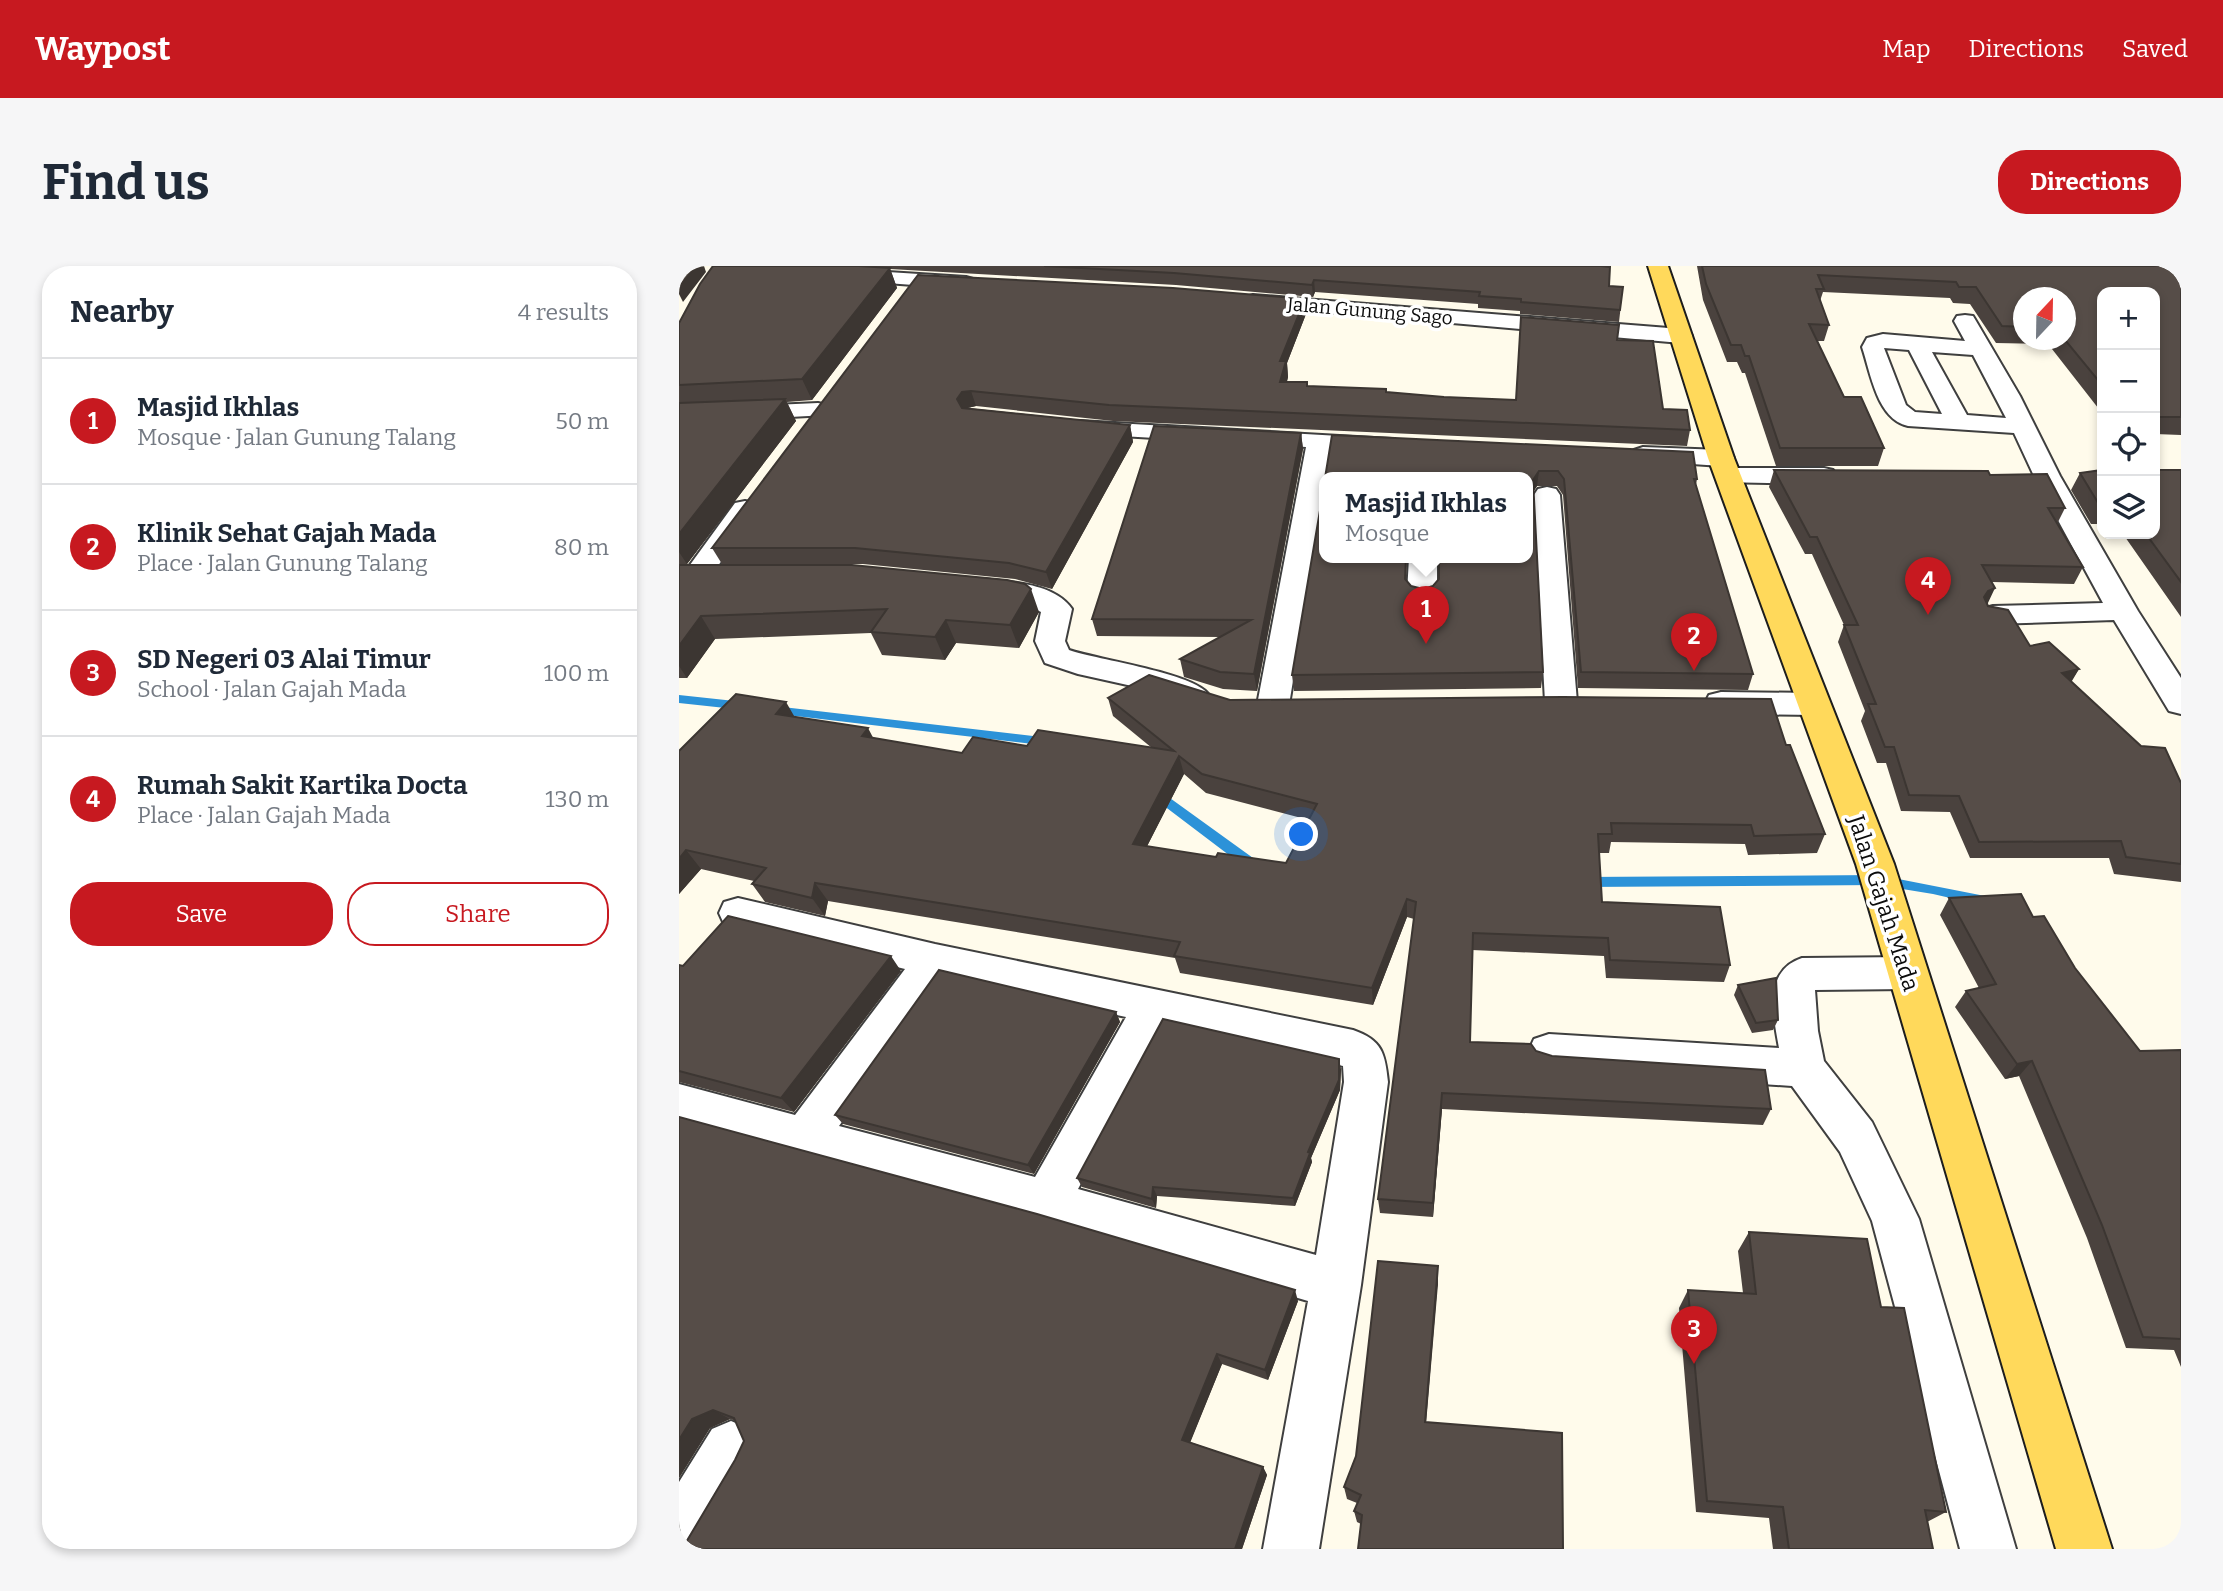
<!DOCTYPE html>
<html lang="en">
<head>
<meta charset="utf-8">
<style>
	:root { --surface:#fff; --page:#f6f6f7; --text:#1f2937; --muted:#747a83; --line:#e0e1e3; --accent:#c71920 }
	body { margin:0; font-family:Bitter,serif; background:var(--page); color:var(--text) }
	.controls { position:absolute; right:21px; top:21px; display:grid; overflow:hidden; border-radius:14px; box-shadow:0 4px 10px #0003 }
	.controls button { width:63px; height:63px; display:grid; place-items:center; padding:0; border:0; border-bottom:2px solid var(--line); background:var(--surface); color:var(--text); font:35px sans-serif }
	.compass { position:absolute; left:1334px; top:21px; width:63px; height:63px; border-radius:50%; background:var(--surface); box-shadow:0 4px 10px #0003; rotate:22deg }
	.you { position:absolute; left:623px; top:569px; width:24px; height:24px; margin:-18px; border:5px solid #fff; border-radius:50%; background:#1a73e8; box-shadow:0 0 0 10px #1a73e833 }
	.badge { display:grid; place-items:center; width:46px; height:46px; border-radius:50%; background:var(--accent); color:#fff; font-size:23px; font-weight:700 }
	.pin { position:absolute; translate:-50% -58px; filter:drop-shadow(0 2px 4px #0008) }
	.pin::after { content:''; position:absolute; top:37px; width:24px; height:21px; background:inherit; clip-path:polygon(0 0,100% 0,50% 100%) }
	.popup { position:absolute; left:640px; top:206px; width:214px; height:91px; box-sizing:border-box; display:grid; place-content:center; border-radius:14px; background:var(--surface); filter:drop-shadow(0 2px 5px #0005); font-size:23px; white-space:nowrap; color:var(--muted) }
	.popup b { font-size:26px; color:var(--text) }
	.popup::after { content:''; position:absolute; left:50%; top:100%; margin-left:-14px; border:14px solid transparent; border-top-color:var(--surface) }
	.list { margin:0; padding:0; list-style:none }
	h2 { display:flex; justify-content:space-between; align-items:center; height:91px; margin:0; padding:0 28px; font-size:30px }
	h2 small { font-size:23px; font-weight:400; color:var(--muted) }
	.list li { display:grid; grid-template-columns:46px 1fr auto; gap:21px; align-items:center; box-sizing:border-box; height:126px; padding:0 28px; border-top:2px solid var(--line) }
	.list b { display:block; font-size:26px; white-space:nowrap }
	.list p { margin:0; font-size:23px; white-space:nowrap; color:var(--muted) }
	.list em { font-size:23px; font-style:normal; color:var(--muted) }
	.actions { display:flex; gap:14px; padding:21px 28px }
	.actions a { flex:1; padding:16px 0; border:2px solid var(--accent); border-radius:28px; text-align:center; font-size:24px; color:var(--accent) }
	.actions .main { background:var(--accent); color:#fff }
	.icon { flex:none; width:38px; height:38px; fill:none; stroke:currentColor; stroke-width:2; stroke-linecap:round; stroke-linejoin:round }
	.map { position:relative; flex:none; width:1502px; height:1283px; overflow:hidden; border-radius:28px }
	header { display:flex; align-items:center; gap:42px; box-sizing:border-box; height:98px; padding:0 35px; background:var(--accent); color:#fff }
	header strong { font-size:33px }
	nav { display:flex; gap:38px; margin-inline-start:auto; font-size:24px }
	.intro { display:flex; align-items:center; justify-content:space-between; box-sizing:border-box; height:168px; padding:0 42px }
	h1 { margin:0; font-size:49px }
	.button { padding:18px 32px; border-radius:28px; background:var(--accent); color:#fff; font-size:24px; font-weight:700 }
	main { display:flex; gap:42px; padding:0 42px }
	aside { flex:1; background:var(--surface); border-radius:28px; box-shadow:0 4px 10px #0003 }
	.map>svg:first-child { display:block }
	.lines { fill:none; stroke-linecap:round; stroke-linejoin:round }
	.stream { fill:#2c92d8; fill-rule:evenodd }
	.minor-casing { stroke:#3f3f3f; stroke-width:4 }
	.major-casing { stroke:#1d1d1d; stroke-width:4 }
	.minor { fill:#fff; fill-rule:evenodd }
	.major { fill:#ffd95b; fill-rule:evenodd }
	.wall { fill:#4a423e; fill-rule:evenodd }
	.shaded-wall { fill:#3c3632 }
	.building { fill:#564d48; stroke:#3c3632; stroke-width:2; fill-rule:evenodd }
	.labels { text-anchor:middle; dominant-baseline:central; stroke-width:7; stroke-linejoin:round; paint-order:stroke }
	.far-street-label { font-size:19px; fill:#0c0c0c; stroke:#fff }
	.street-label { font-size:23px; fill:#0c0c0c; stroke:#fff }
</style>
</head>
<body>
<header>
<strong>Waypost</strong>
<nav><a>Map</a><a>Directions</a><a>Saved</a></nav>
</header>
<div class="intro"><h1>Find us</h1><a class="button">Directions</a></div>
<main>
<aside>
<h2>Nearby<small>4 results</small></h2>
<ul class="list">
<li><span class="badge">1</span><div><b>Masjid Ikhlas</b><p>Mosque · Jalan Gunung Talang</p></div><em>50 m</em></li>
<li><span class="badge">2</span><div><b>Klinik Sehat Gajah Mada</b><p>Place · Jalan Gunung Talang</p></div><em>80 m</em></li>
<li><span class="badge">3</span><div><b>SD Negeri 03 Alai Timur</b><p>School · Jalan Gajah Mada</p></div><em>100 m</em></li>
<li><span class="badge">4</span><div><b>Rumah Sakit Kartika Docta</b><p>Place · Jalan Gajah Mada</p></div><em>130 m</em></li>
</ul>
<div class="actions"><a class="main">Save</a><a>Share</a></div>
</aside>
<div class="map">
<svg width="1502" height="1283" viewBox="0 0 1502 1283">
	<rect width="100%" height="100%" fill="#fffbeb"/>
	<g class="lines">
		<path class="stream" d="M 0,429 L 65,436 L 71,440 L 65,444 L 0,437 Z
			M 95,440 L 371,472 L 377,476 L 371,480 L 91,447 L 89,444 Z
			M 477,522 L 581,597 L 583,601 L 581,605 L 571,605 L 472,530 L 471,527 Z
			M 1199,609 L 1306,630 L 1311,631 L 1313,635 L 1311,639 L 1306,640 L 1254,628 L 1199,619 L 905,621 L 898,616 L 905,611 Z"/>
		<defs>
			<path id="minor" d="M 162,3 L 287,11 L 294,13 L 297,17 L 294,21 L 287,23 L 155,13 L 152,9 L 155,5 Z
				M 574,29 L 1002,63 L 1010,65 L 1013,70 L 1010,75 L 1002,77 L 567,39 L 563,35 L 567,31 Z
				M 1286,49 L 1294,50 L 1297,55 L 1341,130 L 1381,210 L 1459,345 L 1502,412 L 1502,448 L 1490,445 L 1435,354 L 1314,358 L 1303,355 L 1299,349 L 1303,343 L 1314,340 L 1424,337 L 1355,210 L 1335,167 L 1229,160 C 1198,153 1192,108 1183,81 L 1188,72 L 1204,68 L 1286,75 L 1275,55 L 1278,50 ZM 1205,82 L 1230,84 L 1263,148 L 1236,146 L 1227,139 ZM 1253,86 L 1294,89 L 1327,152 L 1288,149 Z
				M 139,137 L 148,139 L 151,144 L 148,149 L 0,157 L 0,143 Z
				M 401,155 L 713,173 L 717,178 L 713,183 L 704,186 L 652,183 L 610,439 L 606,447 L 594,450 L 582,447 L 578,439 L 627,181 L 392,167 L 389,162 L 392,157 Z
				M 964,181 L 1042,184 L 1051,187 L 1055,192 L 1051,197 L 1042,200 L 955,194 L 951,189 L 955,184 Z
				M 1049,202 L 1145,202 L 1154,204 L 1158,210 L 1154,216 L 1145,218 L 1040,216 L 1036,210 L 1040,204 Z
				M 868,221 L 877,223 L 881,229 L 898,436 L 894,444 L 882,447 L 870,444 L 866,436 L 855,229 L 859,223 Z
				M 66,235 L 76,237 L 80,243 L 28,315 L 18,318 L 8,315 L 4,309 L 8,303 L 56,237 Z
				M 730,292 L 758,292 L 758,327 L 753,333 L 743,336 L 733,333 L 728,327 Z
				M 303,313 C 332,316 375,317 393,343 L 386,375 L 390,384 C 419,394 516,407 530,429 L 525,436 L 514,440 L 471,424 L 399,408 L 366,397 L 356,375 L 362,346 L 342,336 L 293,328 L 288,322 L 293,316 Z
				M 1042,426 L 1135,427 L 1147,430 L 1151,438 L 1147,446 L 1135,449 L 1042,448 L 1030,445 L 1026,437 L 1030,429 Z
				M 59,632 L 256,678 L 674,764 C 703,774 706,787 709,816 L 682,1019 L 640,1283 L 584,1283 L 629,1035 L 367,958 L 0,858 L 0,818 L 116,849 L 226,703 L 45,658 L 40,647 L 45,636 ZM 265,712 L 447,751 L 356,911 L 160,860 ZM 486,760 L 664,800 L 665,816 L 637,989 L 399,923 Z
				M 1229,691 L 1243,695 L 1249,707 L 1243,719 L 1229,723 L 1136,724 L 1139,765 L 1145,795 L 1193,856 L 1240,953 L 1337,1283 L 1281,1283 L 1193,955 L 1161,886 L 1113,820 L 870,804 L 855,799 L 849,786 L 855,773 L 870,768 L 1100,782 C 1094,749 1084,705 1123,692 Z
				M 52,1155 L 71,1163 L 79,1182 L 71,1201 L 23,1283 L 0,1283 L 0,1216 L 33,1163 Z"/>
			<path id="major" d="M 969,0 L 989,0 L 1055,192 L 1215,598 L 1433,1283 L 1377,1283 L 1177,598 L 1029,192 Z"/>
		</defs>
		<use href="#minor" class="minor-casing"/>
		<use href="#major" class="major-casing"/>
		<use href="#minor" class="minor"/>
		<use href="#major" class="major"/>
	</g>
	<path class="wall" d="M 34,0 L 924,0 L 930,20 L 944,21 L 940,56 L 841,48 L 841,45 L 799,42 L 799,38 L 636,26 L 634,31 L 497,19 L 211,3 L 218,22 L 133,134 L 108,136 L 117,155 L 8,298 L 360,346 L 340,382 L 277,377 L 266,394 L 203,389 L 192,367 L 36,373 L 8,412 L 0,412 L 0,57 Z
		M 1018,0 L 1502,0 L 1502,169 L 1476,168 L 1476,26 L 1423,26 L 1423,147 L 1373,83 L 1369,83 L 1365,78 L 1317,77 L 1291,38 L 1274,37 L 1271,32 L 1144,26 L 1141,35 L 1150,59 L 1145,75 L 1138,75 L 1165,131 L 1205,182 L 1199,200 L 1097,200 L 1066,107 L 1063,107 L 1058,96 L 1048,96 L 1024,34 ZM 1345,32 L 1387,32 L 1387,74 L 1345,74 Z
		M 239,9 L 626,33 L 627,48 L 608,97 L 609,111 L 608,116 L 628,116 L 629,120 L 707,123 L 707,126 L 765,131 L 837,134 L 938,74 L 984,143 L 1011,164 L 1008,180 L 434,155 L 297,140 L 289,142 L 451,159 L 454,176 L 373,323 L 336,313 L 184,298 L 43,298 L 33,282 Z
		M 622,167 L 624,183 L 578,425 L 544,423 L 505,411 L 501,393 L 541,371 L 418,370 L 413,353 Z
		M 653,169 L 1018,213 L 1017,219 L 1074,408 L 1069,424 L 899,422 L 884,229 L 878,220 L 858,220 L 854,226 L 864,406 L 862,422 L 615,425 L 613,409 L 646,292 L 728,292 L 727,314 L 732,320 L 744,323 L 849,292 Z
		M 1095,204 L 1311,209 L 1386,242 L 1378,258 L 1404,301 L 1395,318 L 1313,316 L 1308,339 L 1351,380 L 1400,403 L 1392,415 L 1502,517 L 1502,616 L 1435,608 L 1430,592 L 1291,592 L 1271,546 L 1222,545 L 1207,497 L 1198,497 L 1182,455 L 1186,445 L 1159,376 L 1165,359 L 1133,288 L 1126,288 L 1090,221 Z
		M 1423,204 L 1423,258 L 1412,258 L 1392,224 L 1401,207 Z
		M 1502,204 L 1502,351 L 1444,268 L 1476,268 Z
		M 429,432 L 551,434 L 1107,479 L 1146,568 L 1138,587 L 1069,589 L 1066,578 L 932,576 L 930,587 L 920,587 L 923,636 L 1051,699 L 1045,716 L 927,712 L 925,690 L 793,684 L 791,776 L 857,785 L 873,790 L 1092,843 L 1084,859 L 763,843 L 754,951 L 701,947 L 699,933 L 735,653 L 728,651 L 694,739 L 501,707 L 496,692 L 149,635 L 146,650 L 86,636 L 73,618 L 75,615 L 22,603 L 0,628 L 0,485 L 116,451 L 194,472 L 283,487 L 348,480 L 473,482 L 434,450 ZM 505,508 L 527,527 L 630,554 L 607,597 L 537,591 L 468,580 Z
		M 1270,632 L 1354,651 L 1461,785 L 1502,784 L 1502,1101 L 1495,1084 L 1447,1082 L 1408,972 L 1340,810 L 1326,813 L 1276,741 L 1287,725 L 1300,722 L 1261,649 Z
		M 0,699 L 4,700 L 222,705 L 115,846 L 0,816 Z
		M 1059,719 L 1099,754 L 1094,764 L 1073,767 L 1055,729 Z
		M 437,746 L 441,756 L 355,908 L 164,858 L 156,849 Z
		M 662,803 L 661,824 L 632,892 L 633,896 L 616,940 L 478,930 L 477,942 L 403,921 L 398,912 Z
		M 0,851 L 619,1035 L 589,1114 L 543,1098 L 511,1176 L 584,1201 L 588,1209 L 563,1283 L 0,1283 L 6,1278 L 56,1194 L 65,1175 L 57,1155 L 51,1153 L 31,1162 L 0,1212 Z
		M 1070,966 L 1202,1041 L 1267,1246 L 1248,1256 L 1254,1283 L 1094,1283 L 1090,1252 L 1017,1246 L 1000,1042 L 1009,1024 L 1064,1027 L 1059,985 Z
		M 759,1000 L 759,1018 L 682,1258 L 678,1256 L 675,1245 L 678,1237 L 668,1233 L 665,1221 Z"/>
	<path class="shaded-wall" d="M 17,0 L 25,0 L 27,6 L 4,36 L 0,28 L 0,21 Z
		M 211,2 L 218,22 L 133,134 L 123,113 Z
		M 635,14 L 636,26 L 634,31 L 633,19 Z
		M 626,33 L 627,48 L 608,97 L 609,111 L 603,132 L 601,95 Z
		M 292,125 L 297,140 L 288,142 L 284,149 L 278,133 L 283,126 Z
		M 106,133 L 117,155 L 8,298 L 0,286 L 0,268 Z
		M 451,159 L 454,176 L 373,323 L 367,306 Z
		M 622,167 L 624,183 L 578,425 L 575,408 Z
		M 860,205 L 858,220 L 852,229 L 854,214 Z
		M 1316,322 L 1308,339 L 1305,331 L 1309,325 Z
		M 352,323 L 360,346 L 340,382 L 331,359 Z
		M 22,350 L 36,373 L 8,412 L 0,400 L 0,380 Z
		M 267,354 L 277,377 L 266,394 L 256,371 Z
		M 1400,403 L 1390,420 L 1383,407 Z
		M 107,436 L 118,455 L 97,448 Z
		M 189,462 L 199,481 L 183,470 Z
		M 500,490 L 505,508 L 460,596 L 454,578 Z
		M 7,584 L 22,603 L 0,628 L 0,593 Z
		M 136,617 L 149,635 L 146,650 L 133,632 Z
		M 728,633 L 728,651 L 694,739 L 693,722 Z
		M 212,690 L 222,705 L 115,846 L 102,832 Z
		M 437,746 L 441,756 L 355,908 L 349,899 Z
		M 660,793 L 662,803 L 661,824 L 632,892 L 633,896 L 616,940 L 614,932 Z
		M 1353,795 L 1340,810 L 1326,813 L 1338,798 Z
		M 763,827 L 763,843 L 754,951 L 754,937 Z
		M 474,921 L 478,930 L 477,942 L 473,933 Z
		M 759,1000 L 759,1018 L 746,1170 L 746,1156 Z
		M 616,1024 L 619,1035 L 589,1114 L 586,1104 Z
		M 538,1088 L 543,1098 L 509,1182 L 503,1174 Z
		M 34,1144 L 51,1153 L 31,1162 L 0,1212 L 0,1174 L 13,1153 Z
		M 584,1201 L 588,1209 L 563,1283 L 556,1283 Z"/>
	<path class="building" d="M 0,0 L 17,0 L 0,21 Z
		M 34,0 L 180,0 L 211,2 L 123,113 L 0,119 L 0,57 L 21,18 Z
		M 365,0 L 922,0 L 931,1 L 930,20 L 944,21 L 941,44 L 842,36 L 842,33 L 800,30 L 801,26 L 635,14 L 633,19 L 495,7 Z
		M 1023,0 L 1502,0 L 1502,151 L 1476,151 L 1476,26 L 1423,26 L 1423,119 L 1386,74 L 1387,32 L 1345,32 L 1345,61 L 1323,60 L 1297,21 L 1280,21 L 1277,16 L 1139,9 L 1145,23 L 1137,23 L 1150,59 L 1130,58 L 1165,131 L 1182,131 L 1205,182 L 1101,182 L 1070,90 L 1066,90 L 1062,79 L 1052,79 L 1027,18 Z
		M 239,9 L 494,22 L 626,33 L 601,95 L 607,95 L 601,116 L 628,116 L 628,120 L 707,123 L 707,126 L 765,131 L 837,134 L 842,51 L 940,59 L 938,74 L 974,75 L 984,143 L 1008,144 L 1011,164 L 430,139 L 292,125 L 283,126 L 278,133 L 283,142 L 451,159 L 367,306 L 330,297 L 176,282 L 33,282 Z
		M 106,133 L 0,268 L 0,137 Z
		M 475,160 L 622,167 L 575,408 L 541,406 L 501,393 L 572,354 L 413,353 Z
		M 653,169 L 1014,186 L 1018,213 L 1015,213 L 1074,408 L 902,406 L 885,213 L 879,205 L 860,205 L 854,214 L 864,406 L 613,409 L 646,215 L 646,292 L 727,292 L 726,313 L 732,320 L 744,323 L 754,320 L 760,313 L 760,292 L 849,292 L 849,212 L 646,212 Z
		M 1095,204 L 1309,205 L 1311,209 L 1368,208 L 1386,242 L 1369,242 L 1404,301 L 1303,299 L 1316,322 L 1309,325 L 1305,331 L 1309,340 L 1329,344 L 1351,380 L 1370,376 L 1400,403 L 1383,407 L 1462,480 L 1486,482 L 1502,517 L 1502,598 L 1447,591 L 1442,575 L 1300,576 L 1280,530 L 1230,529 L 1215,481 L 1206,481 L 1189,438 L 1197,438 L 1165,359 L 1179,359 L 1138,271 L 1131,271 Z
		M 1423,204 L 1423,240 L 1421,240 L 1401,207 Z
		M 1476,204 L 1502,204 L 1502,316 L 1467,268 L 1476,268 Z
		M 0,299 L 173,299 L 328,314 L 346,318 L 352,323 L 331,359 L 267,354 L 256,371 L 192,366 L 208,343 L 22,350 L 0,380 Z
		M 470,409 L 551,434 L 884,431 L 1092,433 L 1107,479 L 1111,479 L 1146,568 L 1075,570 L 1072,559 L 932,557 L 933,568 L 919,568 L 923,636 L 1041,641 L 1051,699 L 931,694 L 929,672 L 794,667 L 791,776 L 852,778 L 857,785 L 873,790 L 1086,804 L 1092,843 L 763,827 L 754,937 L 699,933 L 737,636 L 728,633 L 693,722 L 495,690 L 501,676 L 136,617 L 133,632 L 73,618 L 87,602 L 7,584 L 0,593 L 0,485 L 57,428 L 107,436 L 97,448 L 189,462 L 183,470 L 283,487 L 294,471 L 348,480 L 359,464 L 495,485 L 429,432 ZM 500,490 L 523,508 L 638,538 L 607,597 L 539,587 L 537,591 L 454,578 Z
		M 1342,628 L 1354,651 L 1365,650 L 1396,702 L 1461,785 L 1502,784 L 1502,1073 L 1464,1071 L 1423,959 L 1353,795 L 1338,798 L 1287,725 L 1317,718 L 1270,632 Z
		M 49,650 L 212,690 L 102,832 L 0,805 L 0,699 L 4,700 Z
		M 260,704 L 437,746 L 349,899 L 156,849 Z
		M 1097,712 L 1099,754 L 1077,757 L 1059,719 Z
		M 484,753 L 660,793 L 660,814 L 629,886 L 631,887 L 614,932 L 474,921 L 473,933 L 398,912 Z
		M 0,851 L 358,948 L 616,1024 L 586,1104 L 538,1088 L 503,1174 L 584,1201 L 556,1283 L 0,1283 L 0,1278 L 6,1278 L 56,1194 L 65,1175 L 55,1152 L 34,1144 L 13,1153 L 0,1174 Z
		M 1070,966 L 1188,973 L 1202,1041 L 1225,1042 L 1267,1246 L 1246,1244 L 1254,1283 L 1110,1283 L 1104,1241 L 1028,1235 L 1009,1024 L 1077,1028 Z
		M 699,995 L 759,1000 L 746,1156 L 883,1167 L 884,1283 L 679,1283 L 683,1249 L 675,1245 L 682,1229 L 665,1221 L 677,1190 Z"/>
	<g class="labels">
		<g class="far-street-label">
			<text transform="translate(691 45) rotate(5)">Jalan Gunung Sago</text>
		</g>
		<g class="street-label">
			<text transform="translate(1205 637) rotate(72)">Jalan Gajah Mada</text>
		</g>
	</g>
</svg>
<div class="controls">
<button>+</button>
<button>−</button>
<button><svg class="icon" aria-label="locate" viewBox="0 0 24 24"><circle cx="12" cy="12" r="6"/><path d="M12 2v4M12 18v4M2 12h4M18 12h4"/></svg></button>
<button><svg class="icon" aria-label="layers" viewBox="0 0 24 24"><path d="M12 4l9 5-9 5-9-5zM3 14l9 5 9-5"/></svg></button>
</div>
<svg class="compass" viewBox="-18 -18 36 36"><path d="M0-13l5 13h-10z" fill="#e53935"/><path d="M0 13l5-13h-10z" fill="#747a83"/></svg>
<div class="you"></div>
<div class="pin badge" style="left:747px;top:378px">1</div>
<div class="popup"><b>Masjid Ikhlas</b>Mosque</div>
<div class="pin badge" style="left:1015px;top:405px">2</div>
<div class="pin badge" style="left:1015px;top:1098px">3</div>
<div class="pin badge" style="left:1249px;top:349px">4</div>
</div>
</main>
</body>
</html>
